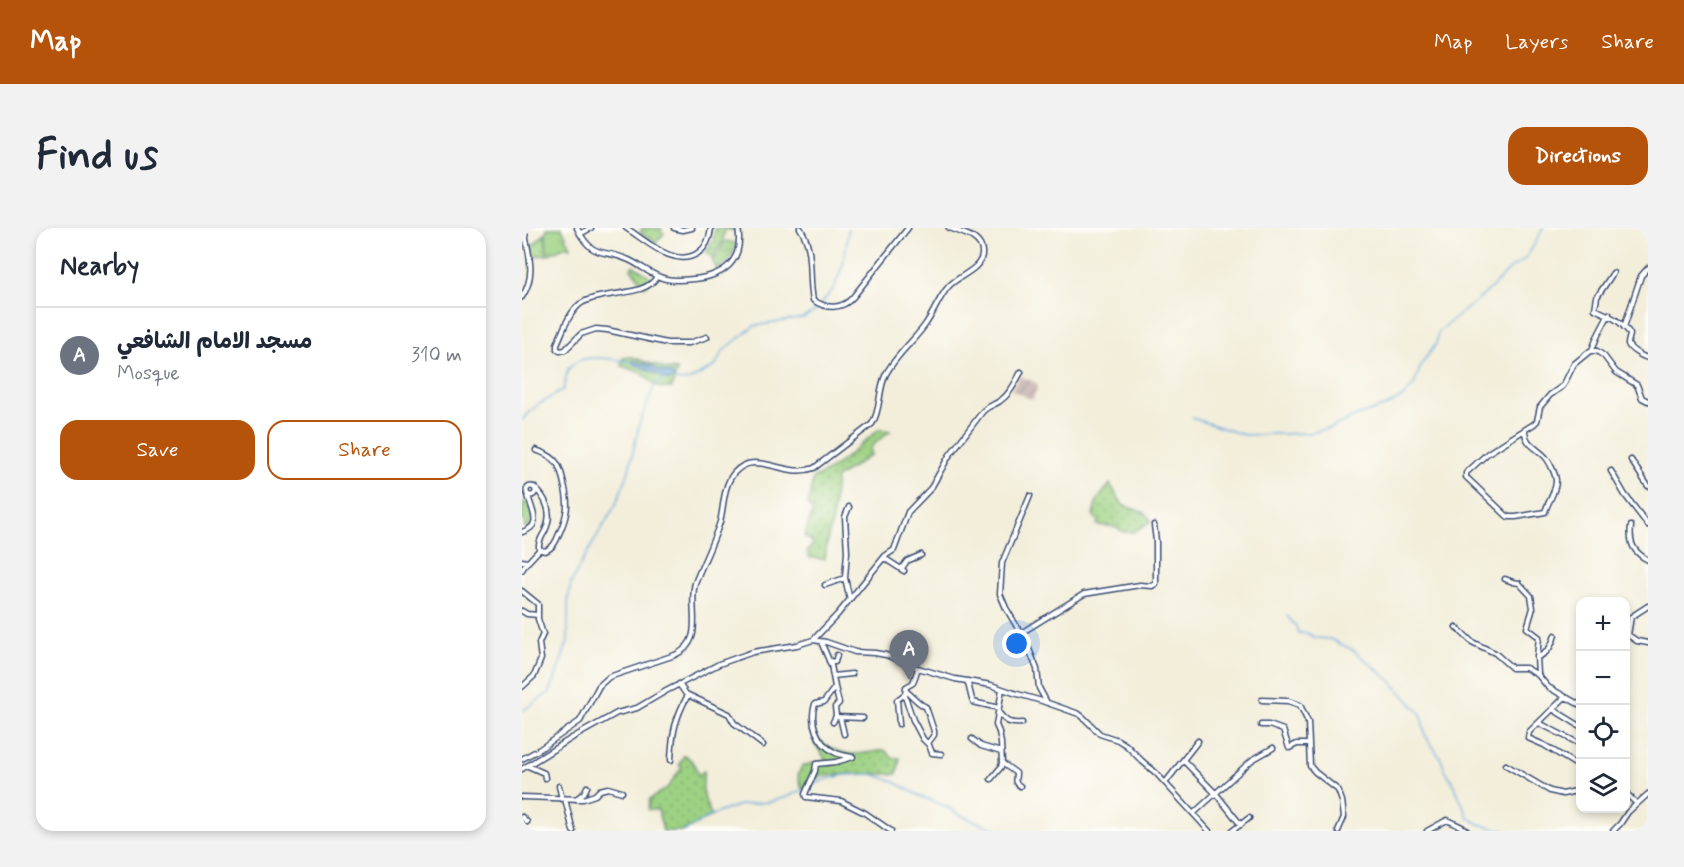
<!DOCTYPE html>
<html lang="en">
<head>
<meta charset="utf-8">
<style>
	:root { --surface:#fff; --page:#f2f2f3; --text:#1f2937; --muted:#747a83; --line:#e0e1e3; --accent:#b45309 }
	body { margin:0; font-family:Mynerve,"Playpen Sans Arabic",sans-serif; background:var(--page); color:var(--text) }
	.controls { position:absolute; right:18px; bottom:18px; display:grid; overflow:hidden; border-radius:12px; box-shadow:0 3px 9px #0003 }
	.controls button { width:54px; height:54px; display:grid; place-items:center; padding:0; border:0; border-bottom:2px solid var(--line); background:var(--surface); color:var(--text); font:30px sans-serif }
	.you { position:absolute; left:495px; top:416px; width:21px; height:21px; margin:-15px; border:4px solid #fff; border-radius:50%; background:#1a73e8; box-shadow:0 0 0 9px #1a73e833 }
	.badge { display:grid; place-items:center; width:39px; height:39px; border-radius:50%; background:var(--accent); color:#fff; font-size:20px; font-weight:700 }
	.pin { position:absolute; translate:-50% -50px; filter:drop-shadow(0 2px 3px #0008) }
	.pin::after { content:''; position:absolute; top:32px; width:21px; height:18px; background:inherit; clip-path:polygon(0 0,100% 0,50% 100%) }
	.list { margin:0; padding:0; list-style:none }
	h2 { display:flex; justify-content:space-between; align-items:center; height:78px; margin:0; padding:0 24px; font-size:26px }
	h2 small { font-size:20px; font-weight:400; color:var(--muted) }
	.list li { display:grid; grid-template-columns:39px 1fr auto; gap:18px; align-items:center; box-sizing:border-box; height:96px; padding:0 24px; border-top:2px solid var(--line) }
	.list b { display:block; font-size:22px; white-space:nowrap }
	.list p { margin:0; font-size:20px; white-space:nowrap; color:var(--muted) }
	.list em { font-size:20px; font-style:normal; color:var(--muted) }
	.actions { display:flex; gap:12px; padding:18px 24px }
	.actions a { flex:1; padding:14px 0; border:2px solid var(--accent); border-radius:18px; text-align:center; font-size:21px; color:var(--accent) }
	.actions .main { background:var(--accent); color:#fff }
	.icon { flex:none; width:33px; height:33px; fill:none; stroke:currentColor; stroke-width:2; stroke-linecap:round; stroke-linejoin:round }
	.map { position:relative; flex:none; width:1126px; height:603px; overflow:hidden; border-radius:18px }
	header { display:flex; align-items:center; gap:36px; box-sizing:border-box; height:84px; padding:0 30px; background:var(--accent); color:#fff }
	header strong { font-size:28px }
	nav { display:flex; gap:33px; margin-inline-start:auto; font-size:21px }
	.intro { display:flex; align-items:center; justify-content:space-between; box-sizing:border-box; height:144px; padding:0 36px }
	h1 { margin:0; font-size:42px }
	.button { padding:15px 27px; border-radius:18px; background:var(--accent); color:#fff; font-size:21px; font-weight:700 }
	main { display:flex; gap:36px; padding:0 36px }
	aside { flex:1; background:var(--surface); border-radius:18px; box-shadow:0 3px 9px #0003 }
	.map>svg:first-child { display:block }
	.industrial { fill:url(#industrial-furrows) }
	.grass { fill:url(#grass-dots); stroke:#5c8070; stroke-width:1.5 }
	.park { fill:url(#park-tufts); stroke:#5c8070; stroke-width:1.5 }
	.water { fill:url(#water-waves); stroke:#416c9d; stroke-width:1.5 }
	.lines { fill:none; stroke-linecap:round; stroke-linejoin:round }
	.stream { stroke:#67a9dc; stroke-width:1.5 }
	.minor-casing { stroke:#3b4c71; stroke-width:7 }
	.minor { stroke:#fff; stroke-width:4 }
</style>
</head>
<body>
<header>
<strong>Map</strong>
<nav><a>Map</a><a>Layers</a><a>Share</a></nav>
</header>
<div class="intro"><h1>Find us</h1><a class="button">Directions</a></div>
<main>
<aside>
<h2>Nearby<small></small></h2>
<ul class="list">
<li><span class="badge" style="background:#6b7280">A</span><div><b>مسجد الامام الشافعي</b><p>Mosque</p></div><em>310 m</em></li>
</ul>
<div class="actions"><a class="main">Save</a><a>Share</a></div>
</aside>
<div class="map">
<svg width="1126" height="603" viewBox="0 0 1126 603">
	<defs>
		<pattern id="industrial-furrows" width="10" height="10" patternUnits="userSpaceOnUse" patternTransform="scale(1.5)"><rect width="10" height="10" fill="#d0c0bc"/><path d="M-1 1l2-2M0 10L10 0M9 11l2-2" fill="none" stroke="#b2a5a4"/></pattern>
		<pattern id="grass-dots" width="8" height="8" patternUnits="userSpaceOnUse" patternTransform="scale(1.5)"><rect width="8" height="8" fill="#9ed283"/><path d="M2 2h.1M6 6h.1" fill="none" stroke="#80ab6e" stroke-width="1.8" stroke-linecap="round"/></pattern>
		<pattern id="park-tufts" width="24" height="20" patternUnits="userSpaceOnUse" patternTransform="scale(1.5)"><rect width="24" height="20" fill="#9ed283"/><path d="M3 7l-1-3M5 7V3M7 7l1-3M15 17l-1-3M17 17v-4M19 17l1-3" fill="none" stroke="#80ab6e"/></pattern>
		<pattern id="water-waves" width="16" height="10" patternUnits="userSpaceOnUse" patternTransform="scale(1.5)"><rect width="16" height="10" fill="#67a9dc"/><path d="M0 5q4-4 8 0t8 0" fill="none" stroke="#548ab6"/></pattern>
	</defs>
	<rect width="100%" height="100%" fill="#fdfcf7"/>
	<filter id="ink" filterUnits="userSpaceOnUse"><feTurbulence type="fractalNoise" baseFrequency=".0167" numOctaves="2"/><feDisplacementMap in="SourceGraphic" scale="12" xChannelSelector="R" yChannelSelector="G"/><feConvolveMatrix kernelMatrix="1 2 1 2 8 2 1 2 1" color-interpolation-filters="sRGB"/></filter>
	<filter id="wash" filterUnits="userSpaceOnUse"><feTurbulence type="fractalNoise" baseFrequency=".008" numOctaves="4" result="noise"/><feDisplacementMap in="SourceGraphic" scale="24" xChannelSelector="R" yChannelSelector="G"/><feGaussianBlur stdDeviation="1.35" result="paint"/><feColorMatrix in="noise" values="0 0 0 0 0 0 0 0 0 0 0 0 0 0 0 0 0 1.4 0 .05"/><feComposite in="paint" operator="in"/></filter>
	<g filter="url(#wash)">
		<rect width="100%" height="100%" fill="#f3eeda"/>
		<path class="industrial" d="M 498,148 L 516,156 L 511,172 L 489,162 Z"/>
		<path class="grass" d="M 120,0 L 140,0 L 139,4 L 142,5 L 134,15 L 118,5 Z
			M 193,0 L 213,0 L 214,3 L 203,1 L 200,15 L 190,30 L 184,24 L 191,13 Z
			M 23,5 L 25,27 L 11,28 L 9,19 Z
			M 357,201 L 368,203 L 349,219 L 349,227 L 314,250 L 310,295 L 306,308 L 303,331 L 288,330 L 285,324 L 291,316 L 290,313 L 282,309 L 291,283 L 286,278 L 291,250 C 310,245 341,214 357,201 Z
			M 588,256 L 601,277 L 623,285 L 630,293 L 611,304 L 601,304 L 594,299 L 575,297 L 576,293 L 571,287 L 575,272 Z
			M 295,510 C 319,531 334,527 363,522 L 370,530 L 378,530 L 375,546 L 330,546 L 299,548 L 280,561 L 276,547 L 280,538 L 304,532 L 292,515 Z
			M 162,527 C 171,532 173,537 176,547 L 182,543 C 179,562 181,571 190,588 L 161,603 L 141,603 L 136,582 L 126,582 L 127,572 L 146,559 L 160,539 L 157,537 Z"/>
		<path class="park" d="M 25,0 L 40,0 L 49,19 L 42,19 L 25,27 L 24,3 Z
			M 203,13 L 214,15 C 212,27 206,36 195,41 L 190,32 L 195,28 Z
			M 111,37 L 130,50 L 130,53 L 122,59 L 114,46 L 109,41 Z
			M 110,129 L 144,141 L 155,142 L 150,160 C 130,162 132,153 119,145 C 113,142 106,140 99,138 L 101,130 Z
			M 5,274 C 9,284 14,294 3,301 L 2,292 L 0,292 L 0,275 Z"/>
		<path class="water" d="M 111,133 L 130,138 L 135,142 L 150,146 L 152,149 L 149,152 L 146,152 L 110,135 Z"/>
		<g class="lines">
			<path class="stream" d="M 152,152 L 159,153 L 168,152 L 193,138 L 201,123 L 232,98 L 281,90 L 293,83 L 312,60 L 321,36 L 325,14 L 326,0
				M 670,190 L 722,207 L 788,205 L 808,200 L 837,187 L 865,178 L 882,168 L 892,157 L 900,135 L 914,116 L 916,104 L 963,66 L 988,41 L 1003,31 L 1012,17 L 1021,0
				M 0,192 L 8,183 L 17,176 L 41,162 L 46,141 C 49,138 54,133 58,132 C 71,128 99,131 112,135
				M 765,388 L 774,398 L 776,405 L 785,405 L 793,410 L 808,411 L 831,422 L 868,452 L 899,486 L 903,507 L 918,529 L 923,542 L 931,554 L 946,589 L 957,596 L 982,603
				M 0,483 L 27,465 L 32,454 L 46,413 L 46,372 L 49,356 L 57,339 L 93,278 L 106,246 L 118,193 L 133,156 L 143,151
				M 163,603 L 192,586 L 218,577 L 247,574 L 265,569 L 305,551 L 322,547 L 350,546 L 371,553 L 396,567 L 425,579 L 440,588 L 478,603"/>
		</g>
	</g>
	<g filter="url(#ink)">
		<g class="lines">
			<defs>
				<path id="minor" d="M 55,0 C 71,32 80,20 107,32 C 120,38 130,48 144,51 C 153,53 162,52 172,51 C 202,48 222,33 216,0
					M 104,0 C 124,12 152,41 176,25 C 185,19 188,10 189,0
					M 152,0 L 161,2 L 170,0
					M 278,0 C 293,22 286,47 291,72 C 304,81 320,82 331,69 L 386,0
					M 58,6 L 69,0
					M 1091,45 L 1075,69 L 1073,81 C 1086,87 1100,93 1108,106 C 1108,109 1106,112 1106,116 C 1108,122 1121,129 1126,130
					M 135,48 C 125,70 78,62 58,76 C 46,86 41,103 35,116 L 35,121 L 38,123 L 43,122 L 59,106 L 74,101 L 85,102 L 145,115 L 167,115 L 185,109
					M 0,69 C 15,46 6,25 2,0
					M 1102,99 L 1119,48 L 1126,40
					M 1070,122 L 1075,109 L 1087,86
					M 1003,202 C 1002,217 1018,221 1025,231 C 1028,235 1034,247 1034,253 C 1034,264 1026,273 1023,284 L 994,289 L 986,289 L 944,249 L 944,245 L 966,225 L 1012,196 L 1015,193 L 1018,179 L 1028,167 L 1041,158 L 1052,136 L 1068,123 L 1075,123 L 1082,128 L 1094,144 L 1115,157 L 1120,170 L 1126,173
					M 1109,232 L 1126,258
					M 1089,243 L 1103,267 L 1126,297
					M4.5 263a4.5 4.5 0 1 1 9 0a4.5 4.5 0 1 1-9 0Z
					M 12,259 C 25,271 31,286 23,303 C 20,309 16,313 17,321 L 23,323 C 31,320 34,314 37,306 C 46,286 47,276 42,256 C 40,248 39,240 34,234 C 29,227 21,225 14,222
					M 508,268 L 480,335 L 478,366 L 484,380 L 505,416 L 515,441 L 517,460 L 524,473
					M 327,279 L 323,289 L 325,324 L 323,350 L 328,372
					M 1109,298 C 1107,315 1111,324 1126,332
					M 0,304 C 22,298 9,282 6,267
					M 362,330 L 382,343
					M 0,333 L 6,334 L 18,321
					M 380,340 L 385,333 L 399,327
					M 0,342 L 5,334
					M 983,351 L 991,354 L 997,355 L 1009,368 L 1011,380 L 1005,400 L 1017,409 L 1015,429
					M 303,357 L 323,350
					M 0,363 L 16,376 L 16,391 L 21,406 L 17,415 L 19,431 L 12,448 L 0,459
					M 1126,378 L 1109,389 L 1106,407 L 1115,413 L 1126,415
					M 0,383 L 5,386 L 16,387
					M 934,399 L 950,414 L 973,425 L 990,440 L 1004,440 L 1016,447 L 1026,459 L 1058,477
					M 499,405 L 562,366 L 618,357 L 630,358 L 634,356 L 634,313 L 632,297
					M 292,411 L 316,386 L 363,328 L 372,322 L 386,284 L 409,260 L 427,228 L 461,183 C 466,178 472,177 478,173 C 488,166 493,155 499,144
					M 299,414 L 309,437 L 313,459 L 302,474 L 293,476 C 287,494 295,515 312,524 C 317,527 325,528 331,529 L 314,534 L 294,536 L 293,543 L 283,566 L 284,569 L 319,573 L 343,585 L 369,603
					M 307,433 L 313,434 L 315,427
					M 396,440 L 391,455 L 384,459 L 383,468 L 391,492 L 401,511 L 407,517 L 410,525 L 419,526
					M 1016,446 L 1015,429 C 1026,426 1030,417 1033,407
					M 311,448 L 330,446
					M 445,453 C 448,460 448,467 451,474 L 477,480
					M 157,456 L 164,466 L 207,486 L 212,495 L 241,517
					M 384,463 C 392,469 395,475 404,479 L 412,503 L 412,507 L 406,515
					M 1043,469 L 1007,504 L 1006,510 L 1022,517 L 1058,539
					M 740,472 L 766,473 L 778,477 L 786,494 L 788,538 L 793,544 L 816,562 L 820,573 L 822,589 L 816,603
					M 1032,482 L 1058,498
					M 477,485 C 484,494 488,496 500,495
					M 314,489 L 341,490
					M 318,489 L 322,506
					M 311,494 L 314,488 L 313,479 L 317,475 L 313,459
					M 1017,495 L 1058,516
					M 377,496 L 375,472 L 383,466
					M 739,497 L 747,497 L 761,502 L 767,520 L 775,516 L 786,516
					M 450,511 L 459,518 L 479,524
					M 0,531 L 18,521 L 58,493 L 77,458 L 87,449 L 153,427 C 184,413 166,381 173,355 C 181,335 191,315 198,294 C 202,278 201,258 212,245 C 217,239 225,235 232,235 C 253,235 271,248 292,240 L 350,196 C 359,182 356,164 363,148 C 372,129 391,114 403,97 C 412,85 417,69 427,58 C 436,48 458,42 460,27 C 462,9 440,5 427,0
					M 149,532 C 150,506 153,490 166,467
					M 661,532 L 695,567 L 719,597
					M 480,535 L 494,545 C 494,552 491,554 498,558
					M 984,537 L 1028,563 L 1041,566 L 1058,562
					M 6,538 L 22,545 L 23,550
					M 0,541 L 50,510 L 95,485 L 115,480 L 144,463 L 197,436 L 231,424 L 275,417 L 291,412 L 304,414 L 333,424 L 353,425 L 364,427 L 396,440 L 433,451 L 469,457 L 492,465 L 520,473 L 557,486 L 561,489 L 578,506 L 596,512 L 604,517 L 620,533 L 634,545 L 687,603
					M 469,551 L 479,539 L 480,535 L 479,515 L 477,504 L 474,497 L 480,461
					M 643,555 L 676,513
					M 37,558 L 40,571
					M 1104,565 L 1115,576
					M 0,569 L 61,571 L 73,567 L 78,562 L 86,560 L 100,564
					M 43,571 L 51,603
					M 54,571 L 62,565 L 65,559
					M 672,585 L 730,532 L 751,520
					M 0,589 L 5,594
					M 710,603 L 727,590
					M 905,603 L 925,592 L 940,599 L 945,603
					M 1091,603 L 1098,596 L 1106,584 L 1126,566"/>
			</defs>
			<use href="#minor" class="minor-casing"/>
			<use href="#minor" class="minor"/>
		</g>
	</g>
</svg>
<div class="controls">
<button>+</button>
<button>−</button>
<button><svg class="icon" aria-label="locate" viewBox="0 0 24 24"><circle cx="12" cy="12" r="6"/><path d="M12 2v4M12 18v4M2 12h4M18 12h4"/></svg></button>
<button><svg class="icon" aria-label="layers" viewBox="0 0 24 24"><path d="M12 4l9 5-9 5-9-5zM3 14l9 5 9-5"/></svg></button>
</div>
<div class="you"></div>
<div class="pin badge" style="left:387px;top:452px;background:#6b7280">A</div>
</div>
</main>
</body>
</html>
